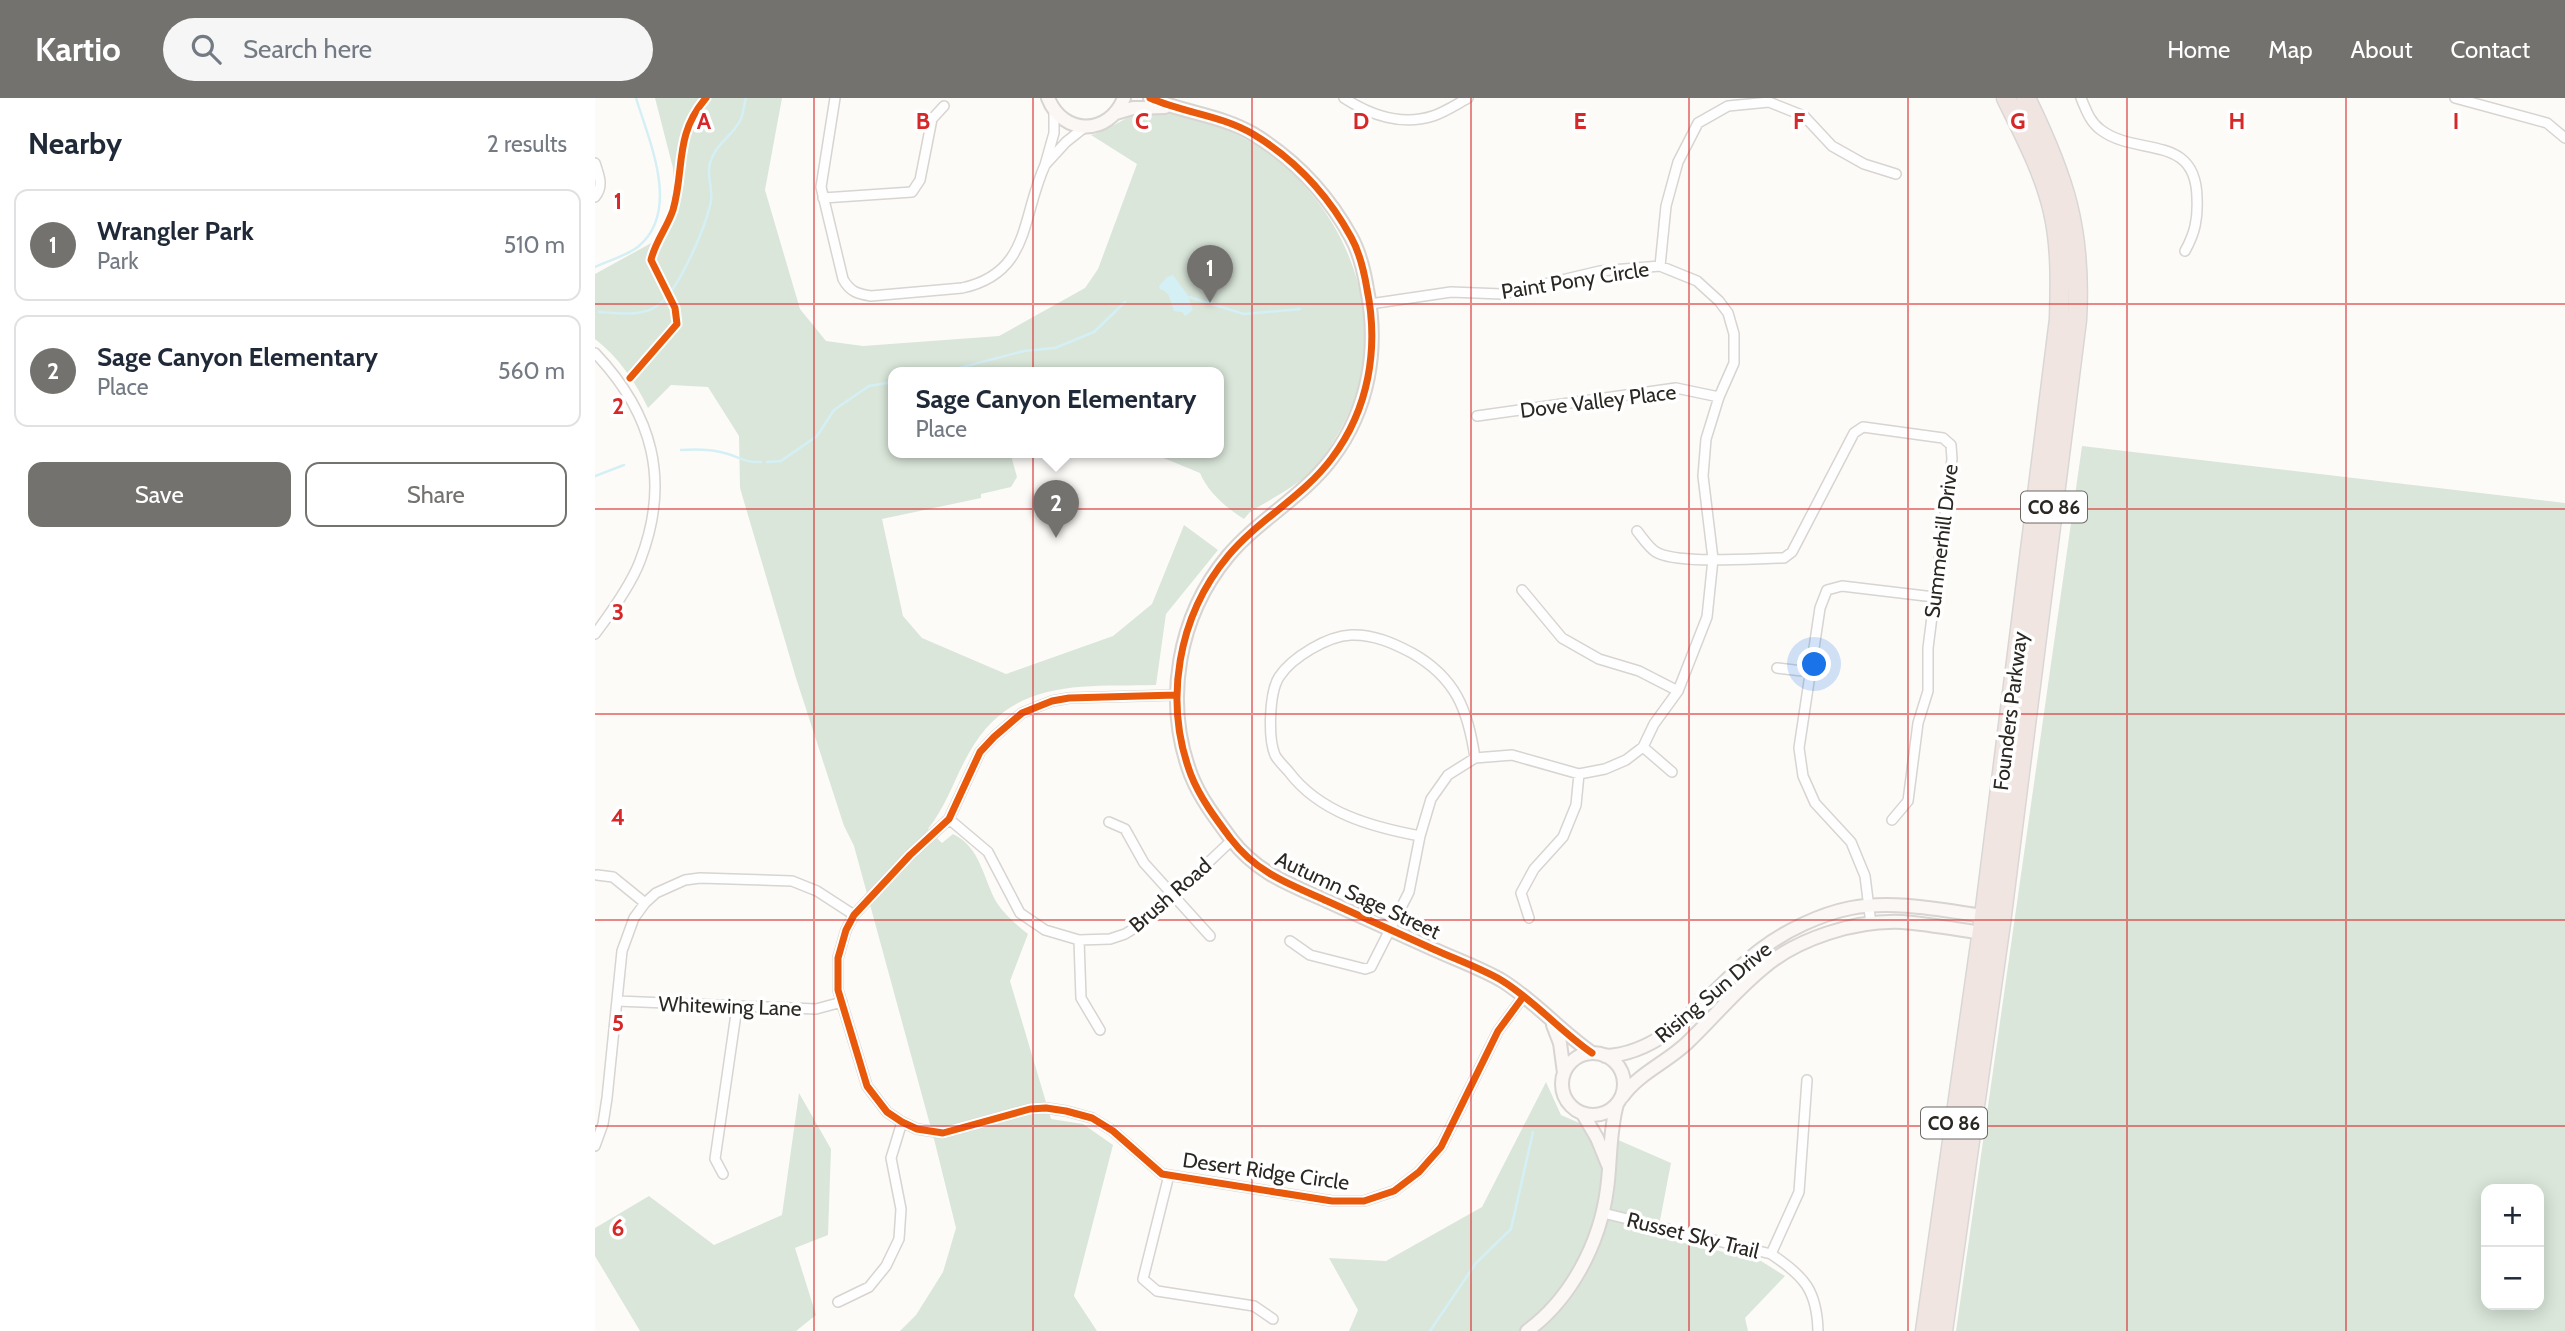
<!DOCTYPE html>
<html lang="en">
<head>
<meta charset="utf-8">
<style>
	:root { --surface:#fff; --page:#f6f6f7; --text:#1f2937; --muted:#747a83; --line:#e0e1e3; --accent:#74726e }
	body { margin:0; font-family:Cabin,sans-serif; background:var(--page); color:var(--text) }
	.controls { position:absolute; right:21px; bottom:21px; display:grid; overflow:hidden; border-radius:14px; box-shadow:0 4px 18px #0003 }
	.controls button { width:63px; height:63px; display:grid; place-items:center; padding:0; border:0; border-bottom:2px solid var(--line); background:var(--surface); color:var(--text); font:35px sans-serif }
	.you { position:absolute; left:1220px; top:567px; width:24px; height:24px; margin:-18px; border:5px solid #fff; border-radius:50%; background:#1a73e8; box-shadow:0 0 0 10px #1a73e833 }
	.badge { display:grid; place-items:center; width:46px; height:46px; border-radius:50%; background:var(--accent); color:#fff; font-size:23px; font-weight:700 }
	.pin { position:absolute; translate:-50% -58px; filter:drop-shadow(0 2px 4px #0008) }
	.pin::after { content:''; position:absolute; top:37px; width:24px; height:21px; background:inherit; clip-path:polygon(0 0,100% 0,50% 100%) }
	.popup { position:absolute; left:293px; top:269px; width:336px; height:91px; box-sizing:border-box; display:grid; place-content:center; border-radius:14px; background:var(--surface); filter:drop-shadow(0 2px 5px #0005); font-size:23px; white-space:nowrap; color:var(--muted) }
	.popup b { font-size:26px; color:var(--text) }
	.popup::after { content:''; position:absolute; left:50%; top:100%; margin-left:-14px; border:14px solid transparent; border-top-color:var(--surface) }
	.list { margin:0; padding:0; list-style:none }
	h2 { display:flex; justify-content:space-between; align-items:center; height:91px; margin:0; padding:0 28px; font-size:30px }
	h2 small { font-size:23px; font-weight:400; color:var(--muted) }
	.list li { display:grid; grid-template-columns:46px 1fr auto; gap:21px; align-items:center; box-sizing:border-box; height:112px; margin:0 14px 14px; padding:0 14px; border:2px solid var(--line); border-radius:14px }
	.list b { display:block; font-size:26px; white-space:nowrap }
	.list p { margin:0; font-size:23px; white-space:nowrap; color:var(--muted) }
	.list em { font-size:23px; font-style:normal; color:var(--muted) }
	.actions { display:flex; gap:14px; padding:21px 28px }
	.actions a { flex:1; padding:16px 0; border:2px solid var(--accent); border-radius:14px; text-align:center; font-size:24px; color:var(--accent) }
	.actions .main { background:var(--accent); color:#fff }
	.icon { flex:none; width:38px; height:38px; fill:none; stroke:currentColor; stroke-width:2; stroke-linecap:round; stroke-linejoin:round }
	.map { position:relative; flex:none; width:1970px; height:1233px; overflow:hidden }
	header { display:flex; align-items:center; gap:42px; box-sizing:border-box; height:98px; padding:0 35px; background:var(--accent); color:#fff }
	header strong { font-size:33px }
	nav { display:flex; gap:38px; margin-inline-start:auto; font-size:24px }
	.search { width:490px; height:63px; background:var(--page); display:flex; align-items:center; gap:18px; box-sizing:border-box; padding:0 24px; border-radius:38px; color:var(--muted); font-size:26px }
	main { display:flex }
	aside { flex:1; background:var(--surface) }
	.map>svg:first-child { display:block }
	.green { fill:#dae6da; fill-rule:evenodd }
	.water { fill:#d4f0f5 }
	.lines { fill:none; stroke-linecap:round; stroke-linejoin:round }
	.stream { stroke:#d4f0f5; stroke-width:2.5 }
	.street-casing { stroke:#d7d4d1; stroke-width:12 }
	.secondary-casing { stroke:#d7d4d1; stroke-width:16 }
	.highway-casing { stroke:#d8d7d5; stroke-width:21 }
	.street { stroke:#fffefe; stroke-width:9 }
	.secondary { stroke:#faf7f5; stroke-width:12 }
	.highway { stroke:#f1e5e2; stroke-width:18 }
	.cycleway-casing { stroke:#fff; stroke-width:11 }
	.cycleway { stroke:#e8590c; stroke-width:7 }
	.grid { fill:none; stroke:#d62828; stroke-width:2; stroke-opacity:0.55 }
	.labels { text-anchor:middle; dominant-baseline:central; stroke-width:7; stroke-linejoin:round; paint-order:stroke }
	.shield { fill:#fff; stroke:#6b6865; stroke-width:2 }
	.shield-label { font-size:19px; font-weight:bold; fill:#2b2823 }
	.street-label { font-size:21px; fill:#2b2823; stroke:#fff }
	.grid-label { font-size:23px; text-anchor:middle; font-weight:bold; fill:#d62828; stroke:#fff; stroke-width:7; stroke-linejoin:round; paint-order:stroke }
</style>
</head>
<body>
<header>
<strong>Kartio</strong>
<div class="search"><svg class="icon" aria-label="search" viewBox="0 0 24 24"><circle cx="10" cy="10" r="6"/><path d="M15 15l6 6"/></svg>Search here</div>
<nav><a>Home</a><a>Map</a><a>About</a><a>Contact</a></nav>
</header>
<main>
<aside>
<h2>Nearby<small>2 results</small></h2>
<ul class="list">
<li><span class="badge">1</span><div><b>Wrangler Park</b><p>Park</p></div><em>510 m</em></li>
<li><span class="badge">2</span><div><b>Sage Canyon Elementary</b><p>Place</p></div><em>560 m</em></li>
</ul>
<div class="actions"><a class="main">Save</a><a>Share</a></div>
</aside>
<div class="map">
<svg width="1970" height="1233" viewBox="0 0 1970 1233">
	<rect width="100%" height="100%" fill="#fdfbf8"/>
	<path class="green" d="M 60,0 L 187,0 L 170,92 L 205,211 L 231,243 L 268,248 L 404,238 L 490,190 L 503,171 L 542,66 L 496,37 C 517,32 532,15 554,13 C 573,12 599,20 616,26 C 732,65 806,205 752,319 C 742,339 729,361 713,376 C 697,391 674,402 655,414 L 649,421 C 631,410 612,393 605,375 L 554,354 L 624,354 L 624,274 L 298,274 L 298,354 L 415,354 L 422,379 L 416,389 L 386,396 L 386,400 L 287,421 L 308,518 L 327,540 L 411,576 L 518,538 L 557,506 L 589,427 L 623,452 L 571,516 L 561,587 C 487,589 416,579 374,655 C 359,681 352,707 333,731 L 347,745 L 358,736 C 386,749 388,781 402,805 C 410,817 422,827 433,836 L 415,883 L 456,1021 L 488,1026 L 518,1047 L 479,1198 L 502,1233 L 305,1233 L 321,1217 L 348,1174 L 361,1130 L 340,1045 L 259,748 L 249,728 L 201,580 L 145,390 L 144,338 L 113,289 L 76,287 L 53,310 C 39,282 24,260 0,241 L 0,176 L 58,144 L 72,119 L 79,89 L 78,70 Z
		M 1487,348 L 1970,405 L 1970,1233 L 1361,1233 ZM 1891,1091 L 1944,1091 L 1944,1207 L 1891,1207 Z
		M 951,984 L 966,1017 L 1076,1065 L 1062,1138 L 1166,1163 L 1190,1178 L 1150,1220 L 1153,1233 L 754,1233 L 763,1212 L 734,1160 L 791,1163 L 887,1109 Z
		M 204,995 L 236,1051 L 233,1137 L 200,1150 L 221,1217 L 201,1233 L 45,1233 L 0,1158 L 0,1130 L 54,1098 L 119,1147 L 187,1117 Z"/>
	<path class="water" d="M 578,177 L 592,196 L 598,212 L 590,218 L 587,214 L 579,213 C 575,204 577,195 565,191 L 564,188 L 572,179 Z"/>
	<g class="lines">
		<path class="stream" d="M 0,169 C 14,162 32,158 44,148 C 86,112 54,43 41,0
			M 594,199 L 649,216 L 705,211
			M 4,214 C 23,215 46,219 62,208 C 84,193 111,128 116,103 C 118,90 111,77 115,65 C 120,46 138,38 146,21 C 148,15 149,7 151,0
			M 349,274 L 429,253 L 460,250 L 499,234 L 530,204
			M 86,352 C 102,351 117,351 133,356 C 146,360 152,365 166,364
			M 172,364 L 186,363 L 222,338 L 239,312 L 274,288 L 298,284
			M 0,378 L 29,367
			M 835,1233 L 881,1165 L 916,1131 L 938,1034"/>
		<defs>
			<path id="street" d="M 240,0 L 226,89 L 248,181 C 255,194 263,196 276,198 L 367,190 C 436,175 426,119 450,67
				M 749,0 C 775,17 807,28 838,18 C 850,14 862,6 873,0
				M 1486,0 C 1491,12 1495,24 1506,32 C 1542,59 1601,35 1602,100 C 1603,121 1600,135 1590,153
				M 1860,0 L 1952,25 L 1970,40
				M 459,12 L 459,35 L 450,67 L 471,44 L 490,29
				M 0,65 C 4,77 9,88 0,99
				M 228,100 L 317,94 L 325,82 L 337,21 L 349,8
				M 1065,168 L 1071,108 L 1083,64 L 1103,25 L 1133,8 L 1174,4 L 1209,18 L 1237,48 L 1269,66 L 1301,76
				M 0,255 C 58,316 76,383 45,463 C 36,487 15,516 0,536
				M 882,318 L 1081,290 L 1124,299
				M 1042,433 C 1047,439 1054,450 1061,454 C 1083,467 1162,460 1189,460 L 1197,454 L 1259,335 L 1268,329 L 1348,340 L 1356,347 L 1357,361 L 1333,550 L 1333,593 L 1323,625 L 1313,703 L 1297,722
				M 927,492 L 967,540 L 1004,561 L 1044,573 L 1083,593
				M 1182,570 L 1216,574
				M 581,597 L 474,600 L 457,603 L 427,615 L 399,639 L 385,654 L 354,721 L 315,757 L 259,817 L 251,832 L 243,860 L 243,892 L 272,988 L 292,1014 L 307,1024 L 322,1031 L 348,1035 L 435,1011 L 451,1010 L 471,1013 L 497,1020 L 518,1033 L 567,1076 L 737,1103 L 769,1103 L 799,1093 L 824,1074 L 846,1049 L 903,933 L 928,899
				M 1048,649 L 1077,674
				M 354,721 L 393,754 L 425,815 L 450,832 L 484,842 L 515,841 L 530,836 L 543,828 L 578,798 L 637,742
				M 514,724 L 530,731 L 549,765 L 615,838
				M 825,738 C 777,729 725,715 694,674 C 690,669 683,663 680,657 C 673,640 674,595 684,579 C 697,559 733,538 756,537 C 778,536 798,545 817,555 C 861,580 873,612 880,660
				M 2,777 L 18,779 L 50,805
				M 934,820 L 926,795 L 939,771 L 968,739 L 981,707 L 984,676
				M 1276,826 L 1270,778 L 1256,744 L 1220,705 L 1208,678 L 1204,650 L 1225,510 L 1232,492 L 1247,488 L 1339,499
				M 484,842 L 486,900 L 505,932
				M 695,843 L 715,857 L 770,871 L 776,869 L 814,794 L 825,738 L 836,701 L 853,677 L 880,660 L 917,657 L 984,676 L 1010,671 L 1031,662 L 1048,649 L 1059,626 L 1083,593 L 1112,519 L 1118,461 L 1108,378 L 1111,341 L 1124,299 L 1139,265 L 1139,236 L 1133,215 L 1124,203 L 1102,183 L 1065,168 L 1005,173 L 907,196 L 856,194 L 775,206
				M 22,903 L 221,911 L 247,904
				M 0,1048 L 8,1026 L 12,1000 L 27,853 L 39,820 L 50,805 L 61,795 L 90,782 L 105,780 L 197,783 L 222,793 L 259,817
				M 128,1076 L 120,1061 L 142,909
				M 574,1077 L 548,1181 L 562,1193 L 659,1208 L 678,1221
				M 1008,1115 L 1176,1156 C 1209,1178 1222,1192 1223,1233
				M 1176,1156 L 1204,1094 L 1212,982
				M 243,1204 L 274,1189 L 291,1168 L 304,1141 L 306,1111 L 296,1060 L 307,1024"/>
			<path id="secondary" d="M 453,0 C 468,38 514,38 529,0
				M 555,0 C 589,15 626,17 658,36 C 699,61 733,97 756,139 C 765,155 769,173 772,191 C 784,250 774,311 737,360 C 708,399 664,421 633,458 C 583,518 568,603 596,677 C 605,700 621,721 636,741 C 662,775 694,786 732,803 C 767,819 802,835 838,851 C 860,861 885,870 906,882 C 939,902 965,933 997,955
				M 521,15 L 538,10 L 570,9
				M 958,927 L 965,945 L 969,975
				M967 986a31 31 0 1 1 62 0a31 31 0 1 1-62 0Z
				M 1010,958 C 1074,956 1117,889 1165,852 C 1190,833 1225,816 1256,810 C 1299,802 1346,812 1389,818 L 1396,821
				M 1027,999 C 1044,975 1071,965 1092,945 C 1118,920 1140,893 1168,870 C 1203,840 1261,822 1307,824 C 1334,826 1360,831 1387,835 L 1391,832
				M 988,1016 L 1002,1040 L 1013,1067
				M 932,1233 C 976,1201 1005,1145 1012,1091 C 1016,1063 1014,1034 1022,1006"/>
			<path id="highway" d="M 1330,1233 L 1389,818 L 1464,221 C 1465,186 1466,149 1458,114 C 1449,74 1429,37 1411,0
				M 1348,1233 L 1406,825 L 1482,222 C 1487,132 1470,80 1431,0"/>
		</defs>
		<use href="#street" class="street-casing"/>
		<use href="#secondary" class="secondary-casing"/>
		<use href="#highway" class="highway-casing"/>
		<use href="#street" class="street"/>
		<use href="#secondary" class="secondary"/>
		<use href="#highway" class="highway"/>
		<defs>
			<path id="cycleway" d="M 555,0 C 589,15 626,17 658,36 C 699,61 733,97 756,139 C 765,155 769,173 772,191 C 784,250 774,311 737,360 C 708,399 664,421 633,458 C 583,518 568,603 596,677 C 605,700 621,721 636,741 C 662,775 694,786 732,803 C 767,819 802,835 838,851 C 860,861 885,870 906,882 C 939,902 965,933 997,955
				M 35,280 L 82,226 L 80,210 L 56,162 C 60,144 72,130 78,112 C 90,70 79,37 111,0
				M 581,597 L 474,600 L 457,603 L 427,615 L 399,639 L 385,654 L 354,721 L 315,757 L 259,817 L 251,832 L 243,860 L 243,892 L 272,988 L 292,1014 L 307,1024 L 322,1031 L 348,1035 L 435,1011 L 451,1010 L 471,1013 L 497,1020 L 518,1033 L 567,1076 L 737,1103 L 769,1103 L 799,1093 L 824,1074 L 846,1049 L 903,933 L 928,899"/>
		</defs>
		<use href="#cycleway" class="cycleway-casing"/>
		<use href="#cycleway" class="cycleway"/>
	</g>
	<path class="grid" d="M 219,0 L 219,1233M 438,0 L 438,1233M 657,0 L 657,1233M 876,0 L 876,1233M 1094,0 L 1094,1233M 1313,0 L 1313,1233M 1532,0 L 1532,1233M 1751,0 L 1751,1233M 0,206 L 1970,206M 0,411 L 1970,411M 0,616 L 1970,616M 0,822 L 1970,822M 0,1028 L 1970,1028"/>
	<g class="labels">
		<g class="shield">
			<rect x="1426" y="393.5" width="66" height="31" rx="5"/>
			<rect x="1326" y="1009.5" width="66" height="31" rx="5"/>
		</g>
		<g class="shield-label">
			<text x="1459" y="409">CO 86</text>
			<text x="1359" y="1025">CO 86</text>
		</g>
		<g class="street-label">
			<text transform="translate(980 182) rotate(-9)">Paint Pony Circle</text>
			<text transform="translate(1003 303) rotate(-7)">Dove Valley Place</text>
			<text transform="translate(1346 443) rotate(-83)">Summerhill Drive</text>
			<text transform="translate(1415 613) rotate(-83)">Founders Parkway</text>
			<text transform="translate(575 797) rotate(-41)">Brush Road</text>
			<text transform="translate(763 797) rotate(25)">Autumn Sage Street</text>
			<text transform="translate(1118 894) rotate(-40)">Rising Sun Drive</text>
			<text transform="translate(135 908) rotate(2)">Whitewing Lane</text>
			<text transform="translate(671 1073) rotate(8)">Desert Ridge Circle</text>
			<text transform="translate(1098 1137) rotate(14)">Russet Sky Trail</text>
		</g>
	</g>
	<g class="grid-label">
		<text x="109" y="31">A</text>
		<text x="328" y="31">B</text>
		<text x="547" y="31">C</text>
		<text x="766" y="31">D</text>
		<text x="985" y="31">E</text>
		<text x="1204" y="31">F</text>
		<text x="1423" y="31">G</text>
		<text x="1642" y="31">H</text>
		<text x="1861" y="31">I</text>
		<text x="23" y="111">1</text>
		<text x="23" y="316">2</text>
		<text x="23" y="522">3</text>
		<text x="23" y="727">4</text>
		<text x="23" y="933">5</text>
		<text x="23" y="1138">6</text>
	</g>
</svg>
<div class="controls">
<button>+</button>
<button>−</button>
</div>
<div class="you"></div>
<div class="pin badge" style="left:615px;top:205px">1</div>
<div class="pin badge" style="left:461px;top:440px">2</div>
<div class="popup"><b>Sage Canyon Elementary</b>Place</div>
</div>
</main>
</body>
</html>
